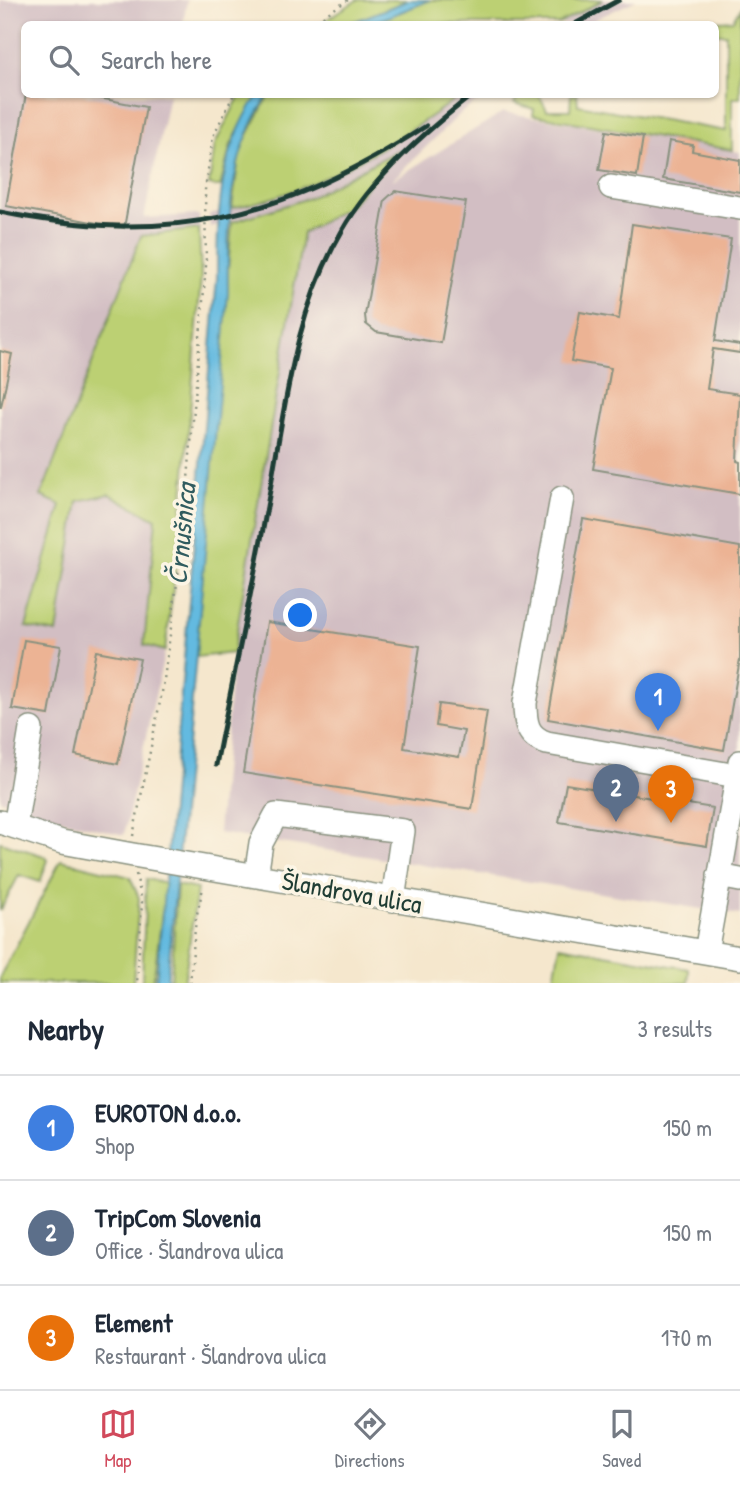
<!DOCTYPE html>
<html lang="en">
<head>
<meta charset="utf-8">
<style>
	:root { --surface:#fff; --page:#f6f6f7; --text:#1f2937; --muted:#747a83; --line:#e0e1e3; --accent:#d1495b }
	body { margin:0; font-family:"Patrick Hand",sans-serif; background:var(--page); color:var(--text) }
	.you { position:absolute; left:301px; top:616px; width:24px; height:24px; margin:-18px; border:5px solid #fff; border-radius:50%; background:#1a73e8; box-shadow:0 0 0 10px #1a73e833 }
	.badge { display:grid; place-items:center; width:46px; height:46px; border-radius:50%; background:var(--accent); color:#fff; font-size:23px; font-weight:700 }
	.pin { position:absolute; translate:-50% -58px; filter:drop-shadow(0 2px 4px #0008) }
	.pin::after { content:''; position:absolute; top:37px; width:24px; height:21px; background:inherit; clip-path:polygon(0 0,100% 0,50% 100%) }
	.list { margin:0; padding:0; list-style:none }
	h2 { display:flex; justify-content:space-between; align-items:center; height:91px; margin:0; padding:0 28px; font-size:30px }
	h2 small { font-size:23px; font-weight:400; color:var(--muted) }
	.list li { display:grid; grid-template-columns:46px 1fr auto; gap:21px; align-items:center; box-sizing:border-box; height:105px; padding:0 28px; border-top:2px solid var(--line) }
	.list b { display:block; font-size:26px; white-space:nowrap }
	.list p { margin:0; font-size:23px; white-space:nowrap; color:var(--muted) }
	.list em { font-size:23px; font-style:normal; color:var(--muted) }
	.icon { flex:none; width:38px; height:38px; fill:none; stroke:currentColor; stroke-width:2; stroke-linecap:round; stroke-linejoin:round }
	.map { position:relative; flex:none; width:740px; height:983px; overflow:hidden }
	.search { position:absolute; background:var(--surface); box-shadow:0 2px 5px #0004; left:21px; right:21px; top:21px; height:77px; display:flex; align-items:center; gap:18px; box-sizing:border-box; padding:0 24px; border-radius:10px; color:var(--muted); font-size:26px }
	.sheet { height:406px; background:var(--surface) }
	nav { display:flex; justify-content:space-around; align-items:center; box-sizing:border-box; height:98px; border-top:2px solid var(--line); background:var(--surface); font-size:19px; color:var(--muted) }
	nav a { display:grid; justify-items:center; gap:4px }
	nav .on { color:var(--accent) }
	.map>svg:first-child { display:block }
	.industrial { fill:#d2bec3 }
	.green { fill:#bcd073; stroke:#6e8654; stroke-width:2 }
	.water { fill:#63bae0; stroke:#417c8a; stroke-width:2 }
	.building { fill:#ecb394 }
	.lines { fill:none; stroke-linecap:round; stroke-linejoin:round }
	.minor-casing { stroke:#8a9280; stroke-width:26 }
	.path { stroke:#8a9280; stroke-width:2.5; stroke-dasharray:2 5; stroke-linecap:butt }
	.minor { stroke:#fff; stroke-width:23 }
	.rail { stroke:#1f3d34; stroke-width:5 }
	.labels { text-anchor:middle; dominant-baseline:central; stroke-width:7; stroke-linejoin:round; paint-order:stroke }
	.street-label { font-size:26px; fill:#1f3d34; stroke:#fcf5e5 }
	.water-label { font-size:28px; font-style:italic; fill:#305c5f; stroke:#fcf5e5 }
</style>
</head>
<body>
<div class="map">
<svg width="740" height="983" viewBox="0 0 740 983">
	<rect width="100%" height="100%" fill="#fcf5e5"/>
	<filter id="ink" filterUnits="userSpaceOnUse"><feTurbulence type="fractalNoise" baseFrequency=".0143" numOctaves="2"/><feDisplacementMap in="SourceGraphic" scale="14" xChannelSelector="R" yChannelSelector="G"/><feConvolveMatrix kernelMatrix="1 2 1 2 8 2 1 2 1" color-interpolation-filters="sRGB"/></filter>
	<filter id="wash" filterUnits="userSpaceOnUse"><feTurbulence type="fractalNoise" baseFrequency=".00686" numOctaves="4" result="noise"/><feDisplacementMap in="SourceGraphic" scale="28" xChannelSelector="R" yChannelSelector="G"/><feGaussianBlur stdDeviation="1.57" result="paint"/><feColorMatrix in="noise" values="0 0 0 0 0 0 0 0 0 0 0 0 0 0 0 0 0 1.4 0 .05"/><feComposite in="paint" operator="in"/></filter>
	<g filter="url(#wash)">
		<rect width="100%" height="100%" fill="#f5e7cd"/>
		<path class="industrial" d="M 0,0 L 187,0 L 183,24 L 24,24 L 24,94 L 169,95 L 144,218 L 199,215 L 199,229 L 141,236 L 41,495 L 61,504 L 27,627 L 57,632 L 78,501 L 109,494 L 157,519 L 144,644 L 165,651 L 124,835 L 38,814 L 0,799 Z
			M 603,0 L 636,0 L 585,24 L 559,24 Z
			M 460,95 L 487,95 L 462,112 L 391,181 L 503,112 L 740,152 L 740,915 L 218,833 L 233,653 L 303,233 L 351,205 L 396,152 L 309,198 L 210,227 L 209,214 L 253,204 L 309,184 L 384,144 Z"/>
		<path class="green" d="M 357,0 L 409,0 L 348,24 L 320,24 Z
			M 430,0 L 603,0 L 559,24 L 371,24 Z
			M 740,8 L 740,98 L 732,98 L 732,150 L 533,115 L 534,109 L 514,103 L 520,95 L 539,95 L 547,110 L 570,110 L 571,95 L 577,95 L 578,105 L 726,131 L 726,34 L 716,34 L 716,24 L 676,24 L 733,20 Z
			M 240,95 L 258,95 L 231,144 L 220,187 L 209,185 L 215,144 Z
			M 269,95 L 460,95 C 394,145 313,192 232,208 L 240,150 Z
			M 398,150 L 351,205 L 303,233 L 233,653 L 196,657 L 232,222 L 309,198 Z
			M 199,229 L 201,277 L 180,535 L 165,651 L 144,645 L 156,519 L 109,494 L 78,501 L 57,633 L 26,627 L 61,505 L 41,496 L 141,236 Z
			M 0,842 L 44,856 L 48,860 L 40,882 L 19,875 L 0,911 Z
			M 61,860 L 130,877 L 139,898 L 133,983 L 0,983 L 0,977 Z
			M 146,879 L 166,883 L 153,983 L 142,983 Z
			M 177,885 L 197,889 L 184,983 L 171,983 Z
			M 560,946 L 689,969 L 688,983 L 553,983 Z"/>
		<path class="water" d="M 409,0 L 430,0 L 371,24 L 348,24 Z
			M 258,95 L 269,95 C 228,151 227,226 228,293 L 167,983 L 156,983 L 217,278 C 217,211 219,152 258,95 Z"/>
		<g id="blocks">
			<path class="building" d="M 26,94 L 78,94 L 146,107 L 124,228 L 6,206 Z
				M 606,131 L 643,137 L 637,176 L 599,170 Z
				M 669,141 L 693,145 L 692,151 L 740,160 L 740,192 L 663,179 Z
				M 395,191 L 466,202 L 441,343 L 376,332 L 366,324 L 365,315 L 385,200 Z
				M 632,224 L 731,239 L 715,341 L 740,345 L 740,353 L 713,349 L 707,389 L 740,394 L 737,461 L 740,462 L 740,494 L 593,469 L 611,368 L 571,361 L 580,312 L 619,319 Z
				M 0,351 L 12,354 L 1,407 L 0,407 Z
				M 583,519 L 740,547 L 740,659 L 724,750 L 548,719 Z
				M 267,622 L 420,646 L 404,748 L 459,757 L 464,731 L 436,726 L 439,704 L 487,711 L 472,809 L 243,773 Z
				M 24,640 L 61,646 L 49,715 L 12,709 Z
				M 96,651 L 140,659 L 118,764 L 75,755 Z
				M 566,784 L 713,808 L 707,846 L 559,822 Z"/>
		</g>
	</g>
	<g filter="url(#ink)">
		<use href="#blocks" fill-opacity="0" stroke="#8a9280" stroke-width="2"/>
		<g class="lines">
			<defs>
				<path id="minor" d="M 611,187 L 740,208
					M 562,498 L 525,703 C 525,723 527,737 547,743 L 737,776
					M 0,822 L 62,842 L 133,855 L 740,958
					M 15,827 L 31,729
					M 256,876 L 261,843 L 276,815 L 403,831 L 393,900
					M 719,876 L 740,880
					M 706,952 L 740,762"/>
			</defs>
			<use href="#minor" class="minor-casing"/>
			<path class="path" d="M 311,24 L 348,0
				M 133,836 L 163,687 L 183,538 L 206,266 L 205,190 L 213,136 L 234,94
				M 136,874 L 142,902 L 137,983
				M 190,983 L 196,918 L 203,888"/>
			<use href="#minor" class="minor"/>
			<path class="rail" d="M 575,24 L 619,0
				M 0,212 C 170,246 281,219 426,126
				M 216,765 C 234,673 254,582 270,490 C 286,400 295,312 342,231 C 372,178 425,132 473,94"/>
		</g>
	</g>
	<g class="labels">
		<g class="street-label">
			<text transform="translate(352 892) rotate(10)">Šlandrova ulica</text>
		</g>
		<g class="water-label">
			<text transform="translate(181 534) rotate(-85)">Črnušnica</text>
		</g>
	</g>
</svg>
<div class="you"></div>
<div class="pin badge" style="left:658px;top:731px;background:#3f7fe0">1</div>
<div class="pin badge" style="left:616px;top:822px;background:#5c6f8a">2</div>
<div class="pin badge" style="left:671px;top:823px;background:#e8710a">3</div>
<div class="search"><svg class="icon" aria-label="search" viewBox="0 0 24 24"><circle cx="10" cy="10" r="6"/><path d="M15 15l6 6"/></svg>Search here</div>
</div>
<section class="sheet">
<h2>Nearby<small>3 results</small></h2>
<ul class="list">
<li><span class="badge" style="background:#3f7fe0">1</span><div><b>EUROTON d.o.o.</b><p>Shop</p></div><em>150 m</em></li>
<li><span class="badge" style="background:#5c6f8a">2</span><div><b>TripCom Slovenia</b><p>Office · Šlandrova ulica</p></div><em>150 m</em></li>
<li><span class="badge" style="background:#e8710a">3</span><div><b>Element</b><p>Restaurant · Šlandrova ulica</p></div><em>170 m</em></li>
</ul>
</section>
<nav>
<a class="on"><svg class="icon" aria-label="map" viewBox="0 0 24 24"><path d="M3 6l6-2 6 2 6-2v14l-6 2-6-2-6 2zM9 4v14M15 6v14"/></svg>Map</a>
<a><svg class="icon" aria-label="directions" viewBox="0 0 24 24"><path d="M12 3l9 9-9 9-9-9zM9 14v-3h6M13 9l2 2-2 2"/></svg>Directions</a>
<a><svg class="icon" aria-label="saved" viewBox="0 0 24 24"><path d="M7 4h10v16l-5-4-5 4z"/></svg>Saved</a>
</nav>
</body>
</html>
